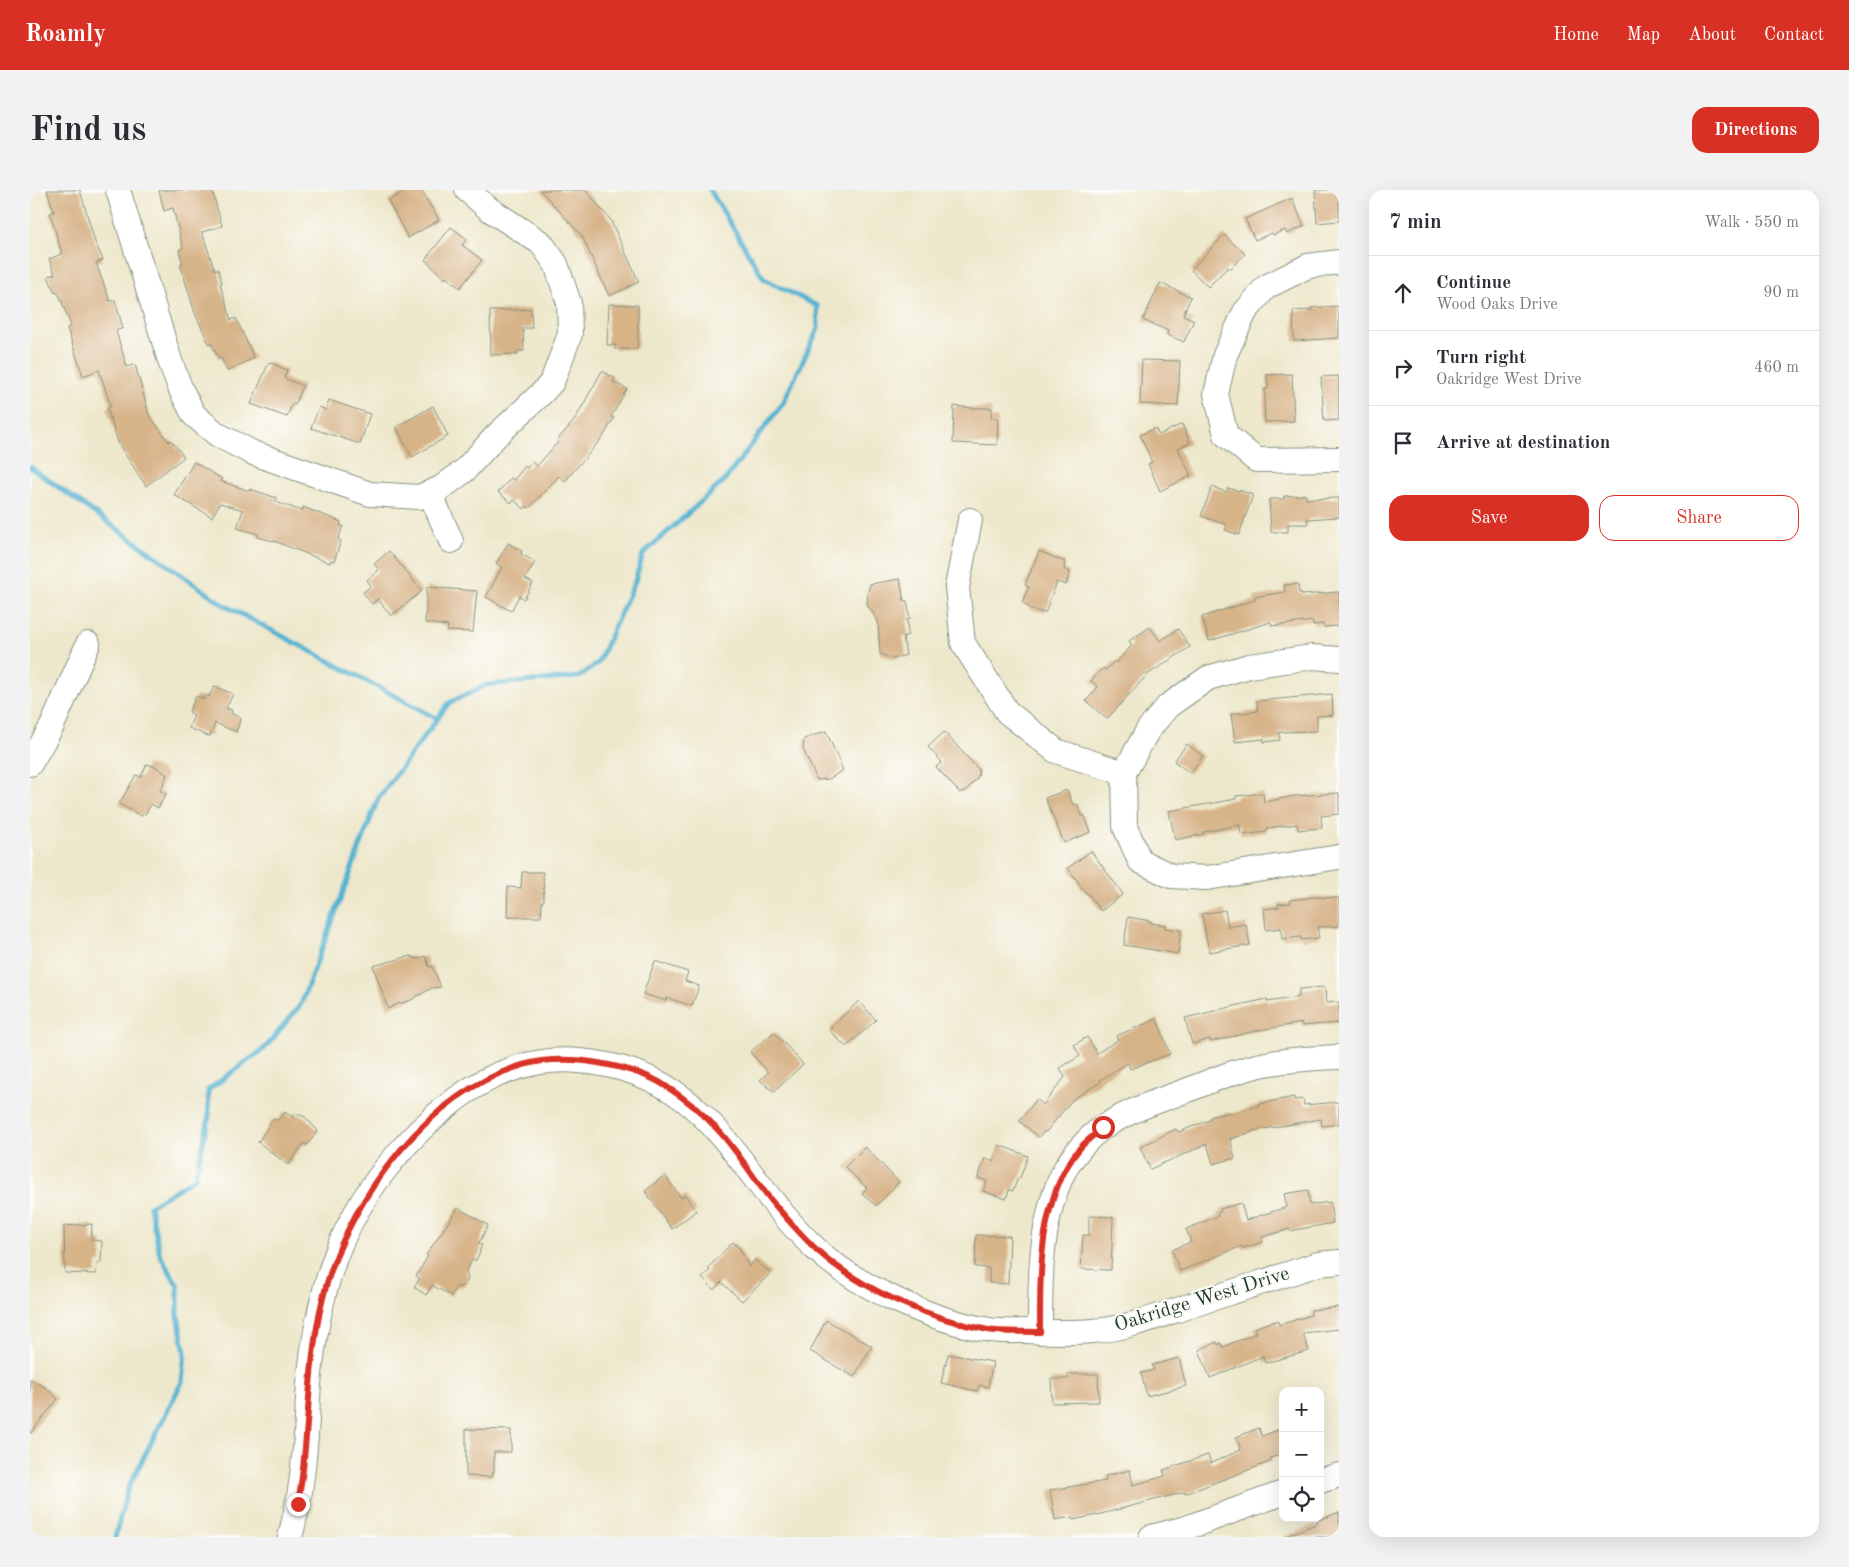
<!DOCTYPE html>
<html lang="en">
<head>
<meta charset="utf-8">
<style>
	:root { --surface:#fff; --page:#f2f2f3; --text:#2b2b33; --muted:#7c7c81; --line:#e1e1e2; --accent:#d93025 }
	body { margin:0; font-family:"Old Standard TT",serif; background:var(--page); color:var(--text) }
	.controls { position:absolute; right:15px; bottom:15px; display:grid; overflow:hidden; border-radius:10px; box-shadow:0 5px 20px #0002 }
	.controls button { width:45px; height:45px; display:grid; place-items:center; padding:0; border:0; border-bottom:1px solid var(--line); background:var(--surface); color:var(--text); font:25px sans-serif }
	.stop { position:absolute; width:15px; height:15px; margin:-11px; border:4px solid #d93025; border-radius:50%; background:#fff }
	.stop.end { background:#d93025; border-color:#fff; box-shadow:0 1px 5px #0008 }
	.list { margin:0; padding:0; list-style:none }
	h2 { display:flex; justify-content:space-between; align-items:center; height:65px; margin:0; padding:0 20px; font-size:21px }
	h2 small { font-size:16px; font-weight:400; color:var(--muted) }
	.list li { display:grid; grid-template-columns:32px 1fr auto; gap:15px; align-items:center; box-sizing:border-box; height:75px; padding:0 20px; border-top:1px solid var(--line) }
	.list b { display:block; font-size:19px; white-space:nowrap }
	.list p { margin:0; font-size:16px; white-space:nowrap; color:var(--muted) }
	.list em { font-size:16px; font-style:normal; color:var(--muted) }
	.actions { display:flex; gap:10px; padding:15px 20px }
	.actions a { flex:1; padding:11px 0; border:1px solid var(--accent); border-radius:15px; text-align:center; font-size:18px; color:var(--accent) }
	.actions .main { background:var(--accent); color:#fff }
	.icon { flex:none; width:28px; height:28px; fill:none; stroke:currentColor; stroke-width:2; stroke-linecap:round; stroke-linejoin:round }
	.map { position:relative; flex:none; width:1309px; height:1347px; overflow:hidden; border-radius:15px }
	header { display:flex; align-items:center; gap:30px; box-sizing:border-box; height:70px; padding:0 25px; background:var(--accent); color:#fff }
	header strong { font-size:24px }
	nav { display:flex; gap:28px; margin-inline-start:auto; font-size:18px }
	.intro { display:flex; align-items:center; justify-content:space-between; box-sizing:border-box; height:120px; padding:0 30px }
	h1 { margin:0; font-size:35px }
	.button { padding:12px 22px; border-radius:15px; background:var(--accent); color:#fff; font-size:18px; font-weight:700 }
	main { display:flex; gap:30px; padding:0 30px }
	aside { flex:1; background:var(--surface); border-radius:15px; box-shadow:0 5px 20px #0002 }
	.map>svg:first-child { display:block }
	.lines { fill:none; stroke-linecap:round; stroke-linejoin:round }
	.stream { stroke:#51b1d0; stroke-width:5 }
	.building { fill:#d7b388 }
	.minor-casing { stroke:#869280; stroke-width:26 }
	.minor { stroke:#fff; stroke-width:24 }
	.route { stroke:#d93025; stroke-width:6 }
	.labels { text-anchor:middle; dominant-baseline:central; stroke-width:4.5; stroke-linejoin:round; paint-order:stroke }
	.street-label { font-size:20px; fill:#1f3d34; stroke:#fdfcf7 }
</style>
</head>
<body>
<header>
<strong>Roamly</strong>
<nav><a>Home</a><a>Map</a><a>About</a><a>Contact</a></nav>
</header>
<div class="intro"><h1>Find us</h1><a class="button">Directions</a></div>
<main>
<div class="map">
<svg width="1309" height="1347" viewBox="0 0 1309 1347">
	<rect width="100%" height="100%" fill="#fdfcf7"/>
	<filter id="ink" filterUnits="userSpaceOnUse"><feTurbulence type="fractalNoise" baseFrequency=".02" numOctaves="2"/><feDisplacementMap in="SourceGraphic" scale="10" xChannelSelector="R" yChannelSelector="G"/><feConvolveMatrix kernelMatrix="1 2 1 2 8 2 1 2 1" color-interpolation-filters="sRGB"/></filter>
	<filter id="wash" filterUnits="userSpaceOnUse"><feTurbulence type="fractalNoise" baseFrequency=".0096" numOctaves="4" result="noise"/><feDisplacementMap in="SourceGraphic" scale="20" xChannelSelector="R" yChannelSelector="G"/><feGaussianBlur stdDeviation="1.12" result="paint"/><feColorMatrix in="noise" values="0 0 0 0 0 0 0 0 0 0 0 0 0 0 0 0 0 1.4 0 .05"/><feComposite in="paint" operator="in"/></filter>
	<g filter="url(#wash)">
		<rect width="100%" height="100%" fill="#ede7cb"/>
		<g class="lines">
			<path class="stream" d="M 0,277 L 194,415 L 408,529
				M 85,1347 L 98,1298 L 152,1192 L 155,1163 L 148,1126 L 148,1096 L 130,1065 L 120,1016 L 165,988 L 179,927 L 178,900 L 235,858 L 271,814 L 348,609 L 419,513 L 456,495 L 549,487 L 568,473 L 605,391 L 613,364 L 695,290 L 753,213 L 788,139 L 787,116 L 734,89 L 680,0"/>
		</g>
		<g id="blocks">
			<path class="building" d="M 17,0 L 50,0 L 65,52 L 73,70 L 66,73 L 80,111 L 85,110 L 93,138 L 86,141 L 97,177 L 105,174 L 119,225 L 139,252 L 141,250 L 154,267 L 116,296 L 89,255 L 77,218 L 81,217 L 69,180 L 53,186 L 37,138 L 41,136 L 30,107 L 27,102 L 25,103 L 18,86 L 25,84 L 19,69 L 32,64 L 20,23 L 24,22 Z
				M 129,0 L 182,0 L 192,36 L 172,42 L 182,72 L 185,80 L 188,79 L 192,93 L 190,94 L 201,130 L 206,128 L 224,168 L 197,181 L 191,168 L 189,169 L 181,153 L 179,154 L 165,123 L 150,74 L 153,74 L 149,60 L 153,58 L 143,18 L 134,21 Z
				M 377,0 L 391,0 L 409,30 L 378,48 L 358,11 Z
				M 510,0 L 555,0 L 580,29 L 609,92 L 579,106 L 552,46 Z
				M 1285,0 L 1309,0 L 1309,31 L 1287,33 Z
				M 1262,8 L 1274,36 L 1257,44 L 1255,40 L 1243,45 L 1242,43 L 1225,50 L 1215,29 Z
				M 421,37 L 437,49 L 432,55 L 452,70 L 430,98 L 416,87 L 415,89 L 395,70 Z
				M 1194,45 L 1215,64 L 1200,79 L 1198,77 L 1178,97 L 1161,80 Z
				M 1130,93 L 1161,107 L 1153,125 L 1164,130 L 1154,152 L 1137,145 L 1138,141 L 1113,130 Z
				M 579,114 L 608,115 L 608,151 L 607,159 L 584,159 L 586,155 L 577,155 Z
				M 1309,116 L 1309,148 L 1264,151 L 1263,121 L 1282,120 L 1281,118 Z
				M 501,119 L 502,138 L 493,138 L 494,161 L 488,161 L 488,164 L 461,165 L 460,121 Z
				M 1112,170 L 1150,171 L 1148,216 L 1110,214 Z
				M 239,172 L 257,180 L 254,188 L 273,196 L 265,215 L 262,214 L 257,227 L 221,214 Z
				M 572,181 L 585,188 L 583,192 L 597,199 L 581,227 L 584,228 L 573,247 L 535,291 L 529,286 L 499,318 L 496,316 L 494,319 L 484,310 L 481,313 L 468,302 L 481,288 L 484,290 L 495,276 L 497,278 L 502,272 L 507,276 L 528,252 L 527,250 L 544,231 Z
				M 1262,184 L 1264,231 L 1235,232 L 1234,213 L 1235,212 L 1235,199 L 1238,199 L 1237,185 Z
				M 1309,186 L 1309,230 L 1294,231 L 1291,187 Z
				M 299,210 L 340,224 L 330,254 L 281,238 L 289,217 L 296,220 Z
				M 403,216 L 418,246 L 382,267 L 366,237 Z
				M 924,216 L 942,218 L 962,218 L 961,228 L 968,228 L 967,255 L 923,253 Z
				M 1152,234 L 1160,253 L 1148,258 L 1161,286 L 1130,301 L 1118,274 L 1122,272 L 1110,245 L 1125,238 L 1129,245 Z
				M 164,272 L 192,289 L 190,291 L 220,301 L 220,299 L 247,308 L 246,312 L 272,321 L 273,317 L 311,332 L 310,335 L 313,336 L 308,349 L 311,351 L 304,371 L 301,370 L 300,373 L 244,351 L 227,347 L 228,344 L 207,338 L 213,320 L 190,313 L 182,327 L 144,305 Z
				M 1182,297 L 1196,302 L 1198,298 L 1208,301 L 1209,300 L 1223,305 L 1209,345 L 1195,340 L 1197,335 L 1171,326 Z
				M 1276,305 L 1276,309 L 1309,308 L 1309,327 L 1277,329 L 1278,334 L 1258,334 L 1258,342 L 1241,342 L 1239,309 L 1254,309 L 1254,306 Z
				M 478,353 L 492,361 L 491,364 L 505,372 L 495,389 L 503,393 L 494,409 L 489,406 L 481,421 L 456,407 L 472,377 L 466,374 Z
				M 359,361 L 392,401 L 361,426 L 348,409 L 342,414 L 333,402 L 341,396 L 337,390 L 349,380 L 344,374 Z
				M 1009,361 L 1035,372 L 1034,379 L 1040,382 L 1036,395 L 1027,392 L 1015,423 L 1002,420 L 992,412 L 999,397 L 995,395 Z
				M 870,389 L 874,411 L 877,411 L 880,429 L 877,430 L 878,445 L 873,447 L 876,465 L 863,469 L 850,464 L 848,431 L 837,414 L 838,402 L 840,394 Z
				M 1268,394 L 1269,403 L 1271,402 L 1272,405 L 1309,402 L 1309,436 L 1293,437 L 1293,434 L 1283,435 L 1283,431 L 1242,436 L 1241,432 L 1179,451 L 1172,427 L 1225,410 L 1224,407 L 1255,402 L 1254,395 Z
				M 397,397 L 447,401 L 443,442 L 417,441 L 418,436 L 395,433 Z
				M 1120,437 L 1130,451 L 1148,439 L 1160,457 L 1117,485 L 1077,529 L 1056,511 L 1068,497 L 1061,491 L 1073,478 L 1076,480 L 1084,471 L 1086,473 L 1102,455 L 1099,451 Z
				M 184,496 L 203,504 L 196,518 L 202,520 L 201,523 L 211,528 L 206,542 L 185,533 L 180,546 L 178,546 L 159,538 L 164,525 L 159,522 L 166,506 L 174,509 L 175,505 L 179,507 Z
				M 1302,504 L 1303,525 L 1287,526 L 1287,541 L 1249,542 L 1250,550 L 1234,552 L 1234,549 L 1205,552 L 1201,524 L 1228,521 L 1227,511 Z
				M 796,541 L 813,580 L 799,589 L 787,590 L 773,559 L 774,549 Z
				M 914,542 L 949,580 L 948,587 L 935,602 L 933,601 L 930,603 L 906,577 L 912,572 L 898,557 Z
				M 1157,554 L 1173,566 L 1160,583 L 1144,571 Z
				M 117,574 L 128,578 L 137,585 L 130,601 L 136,604 L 128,618 L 121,614 L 116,623 L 111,626 L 89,614 L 106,585 L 111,587 Z
				M 1037,600 L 1043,615 L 1047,614 L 1052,626 L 1054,625 L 1061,642 L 1034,653 L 1015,608 Z
				M 1233,603 L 1234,612 L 1265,606 L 1309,603 L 1309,624 L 1291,626 L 1292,638 L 1268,640 L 1267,634 L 1237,638 L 1237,642 L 1211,645 L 1210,635 L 1173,642 L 1174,644 L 1145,650 L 1139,621 L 1206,609 L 1206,606 Z
				M 1061,661 L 1093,704 L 1071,721 L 1060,706 L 1051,698 L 1048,692 L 1038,678 Z
				M 492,682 L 513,682 L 514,711 L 512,711 L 511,727 L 477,727 L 478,697 L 491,698 Z
				M 1284,707 L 1309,708 L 1309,736 L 1287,737 L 1289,748 L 1271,750 L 1271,747 L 1252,749 L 1251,738 L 1236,740 L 1234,719 L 1249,717 L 1248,714 L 1261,713 L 1260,710 Z
				M 1195,720 L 1198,737 L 1216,734 L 1220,755 L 1179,762 L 1172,724 Z
				M 1098,727 L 1121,731 L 1120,733 L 1135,735 L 1135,738 L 1151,740 L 1148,764 L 1094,755 Z
				M 380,766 L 387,769 L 396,766 L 399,777 L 402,776 L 411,797 L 402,798 L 379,811 L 367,814 L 358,819 L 343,776 Z
				M 625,771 L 658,782 L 655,791 L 669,796 L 662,816 L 637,808 L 636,811 L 613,804 Z
				M 1295,797 L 1296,813 L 1309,812 L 1309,833 L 1272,836 L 1272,833 L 1225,841 L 1180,852 L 1180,849 L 1162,854 L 1155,828 L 1209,815 L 1237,809 L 1237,812 L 1269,807 L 1269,799 Z
				M 829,811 L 846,830 L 816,857 L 800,841 L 802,836 Z
				M 1127,829 L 1140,864 L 1100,879 L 1098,873 L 1070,890 L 1071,892 L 1043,909 L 1016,942 L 1014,941 L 1009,947 L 989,931 L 1007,909 L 1013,915 L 1035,887 L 1030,878 L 1050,866 L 1044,855 L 1057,847 L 1067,863 L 1088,850 L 1086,846 Z
				M 744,842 L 773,874 L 744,902 L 730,890 L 738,882 L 720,862 Z
				M 1264,907 L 1264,910 L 1273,909 L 1274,915 L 1309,912 L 1309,934 L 1292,936 L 1291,929 L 1222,941 L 1222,942 L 1200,949 L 1205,968 L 1183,974 L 1177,954 L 1120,979 L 1110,957 L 1146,939 L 1148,942 L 1180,930 L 1180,927 L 1199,922 L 1199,924 L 1228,916 L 1228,914 Z
				M 255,922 L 262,927 L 265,923 L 275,927 L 288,941 L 277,955 L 274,953 L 258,975 L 228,952 L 243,929 L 248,930 Z
				M 969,955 L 998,966 L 990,988 L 988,988 L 983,1001 L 979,1000 L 976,1009 L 953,1001 L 957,991 L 948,988 L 955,968 L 963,972 Z
				M 835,957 L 869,992 L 846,1016 L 832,1003 L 837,998 L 815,977 Z
				M 635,985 L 651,1008 L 655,1005 L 666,1021 L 642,1039 L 615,1001 Z
				M 1278,1000 L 1280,1015 L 1300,1012 L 1303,1033 L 1260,1041 L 1260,1039 L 1232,1047 L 1233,1052 L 1213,1058 L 1212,1056 L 1150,1081 L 1142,1060 L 1161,1052 L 1156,1039 L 1188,1026 L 1187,1023 L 1191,1022 L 1190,1019 L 1211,1013 L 1216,1030 L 1257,1017 L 1254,1004 Z
				M 428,1018 L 458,1035 L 449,1053 L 452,1055 L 450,1059 L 450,1062 L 446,1070 L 442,1070 L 436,1081 L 438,1090 L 434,1096 L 426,1097 L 421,1106 L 402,1095 L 396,1105 L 384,1097 L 390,1088 L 386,1086 L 398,1066 L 396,1065 Z
				M 1059,1026 L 1083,1027 L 1081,1080 L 1051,1079 L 1053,1045 L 1059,1045 Z
				M 62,1034 L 61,1050 L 72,1051 L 71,1072 L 67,1073 L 66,1084 L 35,1083 L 34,1036 Z
				M 946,1045 L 980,1046 L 978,1094 L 959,1093 L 959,1078 L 945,1077 Z
				M 703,1052 L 710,1059 L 719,1077 L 725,1070 L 741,1083 L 712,1111 L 691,1092 L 684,1100 L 672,1088 L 680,1080 L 678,1078 Z
				M 1309,1117 L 1309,1139 L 1273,1143 L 1279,1161 L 1235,1173 L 1233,1166 L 1180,1188 L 1169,1160 L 1187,1152 L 1188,1155 L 1191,1153 L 1193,1157 L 1226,1143 L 1224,1138 L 1241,1132 L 1248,1131 L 1249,1135 L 1281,1125 L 1281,1120 Z
				M 796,1130 L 842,1156 L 824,1187 L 780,1161 Z
				M 918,1164 L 963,1172 L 958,1197 L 949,1195 L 947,1201 L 911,1193 Z
				M 1149,1168 L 1156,1196 L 1117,1206 L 1111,1183 L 1124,1180 L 1122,1175 Z
				M 1038,1184 L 1068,1184 L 1069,1212 L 1022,1213 L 1021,1189 L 1038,1189 Z
				M 0,1189 L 15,1197 L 28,1209 L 0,1244 Z
				M 1229,1238 L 1232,1246 L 1253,1238 L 1253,1264 L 1240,1268 L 1242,1271 L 1155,1304 L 1155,1302 L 1067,1325 L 1043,1330 L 1042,1327 L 1025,1330 L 1020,1300 L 1076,1291 L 1075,1286 L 1100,1280 L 1103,1295 L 1135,1286 L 1133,1280 L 1178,1265 L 1181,1273 L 1211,1260 L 1206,1247 Z
				M 436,1239 L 481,1240 L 481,1262 L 464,1262 L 464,1280 L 462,1287 L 436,1286 Z
				M 1309,1322 L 1309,1347 L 1254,1347 L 1288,1333 L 1287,1331 Z"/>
		</g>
	</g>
	<g filter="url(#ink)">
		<use href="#blocks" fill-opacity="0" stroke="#869280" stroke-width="1"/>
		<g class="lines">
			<defs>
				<path id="minor" d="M 88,0 L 140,171 L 151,200 L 164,225 L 188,245 L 223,263 L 340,304 L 389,307 L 411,298 L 434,281 L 466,246 L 512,203 L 522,192 L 540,144 L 539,113 L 526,74 L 511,53 L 459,19 L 437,0
					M 1309,72 L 1278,76 L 1236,97 L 1215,122 L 1195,165 L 1186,204 L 1196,245 L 1226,270 L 1309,269
					M 400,303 L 421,351
					M 940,330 L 927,397 L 933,453 L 977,522 L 1026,561 L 1094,583
					M 0,574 L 22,536 L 58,454
					M 1094,583 L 1095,637 L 1110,671 L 1141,686 L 1177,688 L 1309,667
					M 1094,583 L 1118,540 L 1138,516 L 1178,488 L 1219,476 L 1282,467 L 1309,469
					M 1010,1142 C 1010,1088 1010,1030 1034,981 C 1043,965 1059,946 1075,936 C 1100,920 1130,910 1158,900 C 1185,889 1212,878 1241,873 C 1263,869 1286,868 1309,867
					M 1290,1291 L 1309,1285
					M 260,1347 C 267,1321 272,1294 274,1267 C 277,1243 277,1218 279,1194 C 283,1150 291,1106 306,1065 C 329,1004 375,948 426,909 C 462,882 505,867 549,871 C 684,882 703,983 788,1061 C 829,1098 906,1132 960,1140 C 972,1142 985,1141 997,1141 C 1019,1142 1041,1143 1063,1141 C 1095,1139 1126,1127 1156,1117 C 1200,1103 1244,1088 1288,1074 L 1309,1072
					M 1121,1347 L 1156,1338 L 1253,1303"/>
			</defs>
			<use href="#minor" class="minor-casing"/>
			<use href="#minor" class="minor"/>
		</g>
	</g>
	<g class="lines" filter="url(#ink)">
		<path class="route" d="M 268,1314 C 270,1299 273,1284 274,1268 C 280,1209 280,1150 297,1093 C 324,1003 400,902 493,875 C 520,867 551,869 579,875 C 598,879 620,885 637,897 C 656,909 674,924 689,941 C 710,964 725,991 745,1015 C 758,1030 773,1047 788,1061 C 831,1100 901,1129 958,1140 C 974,1143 993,1141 1010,1142 C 1010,1081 1009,1007 1050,958 C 1057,950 1066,944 1073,937"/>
	</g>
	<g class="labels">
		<g class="street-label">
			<text transform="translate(1172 1110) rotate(-17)">Oakridge West Drive</text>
		</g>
	</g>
</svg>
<div class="controls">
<button>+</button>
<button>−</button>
<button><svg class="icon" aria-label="locate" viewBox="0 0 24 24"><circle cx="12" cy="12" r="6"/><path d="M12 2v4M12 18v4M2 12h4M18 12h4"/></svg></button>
</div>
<div class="stop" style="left:1073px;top:937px"></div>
<div class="stop end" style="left:268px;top:1314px"></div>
</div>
<aside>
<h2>7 min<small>Walk · 550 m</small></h2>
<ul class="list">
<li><svg class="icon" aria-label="ahead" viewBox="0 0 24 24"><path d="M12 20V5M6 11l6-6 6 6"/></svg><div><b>Continue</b><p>Wood Oaks Drive</p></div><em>90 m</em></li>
<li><svg class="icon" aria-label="right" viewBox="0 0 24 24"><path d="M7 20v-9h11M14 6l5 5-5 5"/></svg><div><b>Turn right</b><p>Oakridge West Drive</p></div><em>460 m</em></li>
<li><svg class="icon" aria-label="arrive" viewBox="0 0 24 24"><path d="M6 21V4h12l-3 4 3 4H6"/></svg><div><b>Arrive at destination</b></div></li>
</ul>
<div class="actions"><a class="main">Save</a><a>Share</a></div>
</aside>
</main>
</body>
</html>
